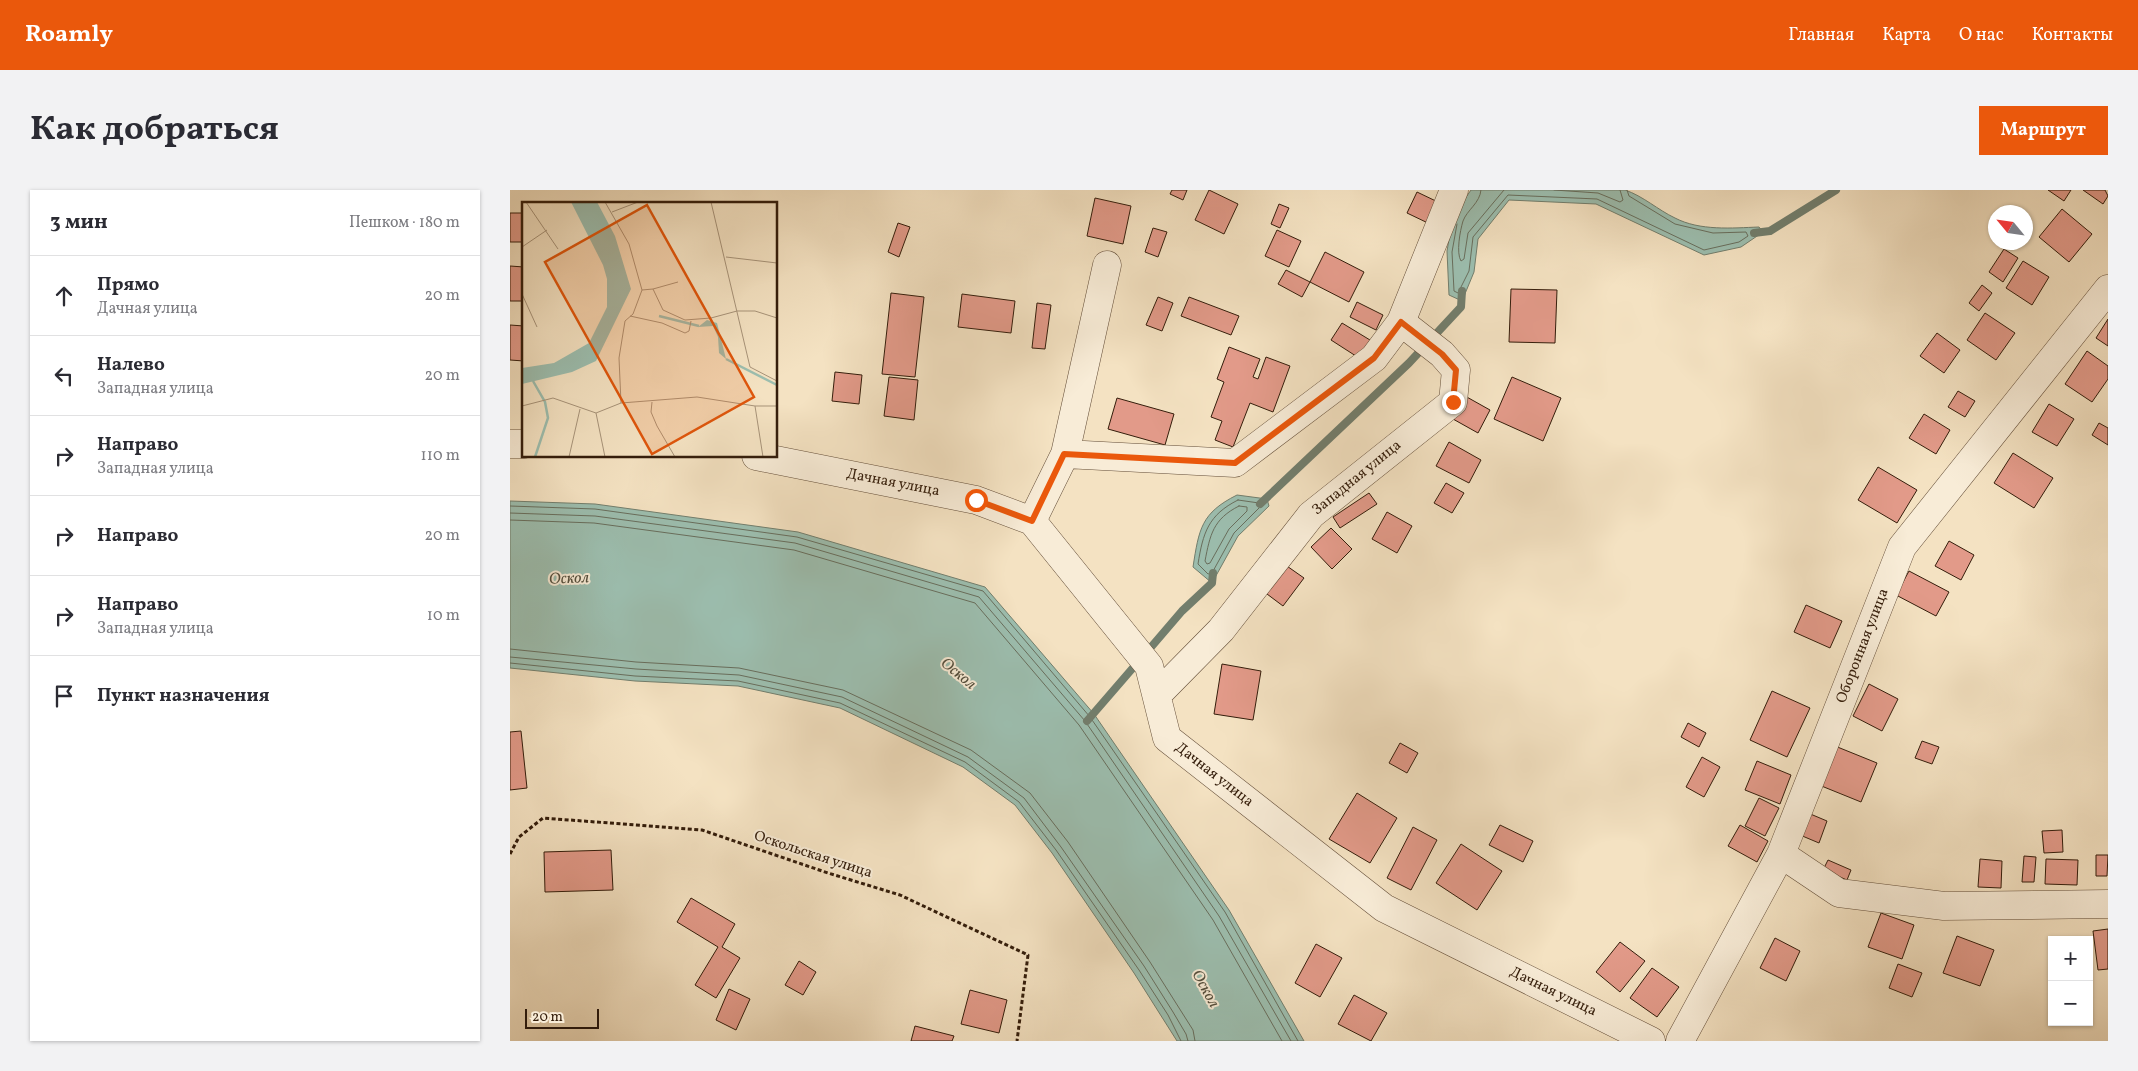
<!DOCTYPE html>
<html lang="ru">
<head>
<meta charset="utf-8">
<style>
	:root { --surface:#fff; --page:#f2f2f3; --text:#2b2b33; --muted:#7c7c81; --line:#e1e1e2; --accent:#ea580c }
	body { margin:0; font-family:Vollkorn,serif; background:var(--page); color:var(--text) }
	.controls { position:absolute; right:15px; bottom:15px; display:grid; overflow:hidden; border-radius:0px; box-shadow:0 1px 4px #0004 }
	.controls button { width:45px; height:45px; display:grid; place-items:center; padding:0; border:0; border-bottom:1px solid var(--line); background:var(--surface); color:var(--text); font:25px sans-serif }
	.compass { position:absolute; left:1478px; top:15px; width:45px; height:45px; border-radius:50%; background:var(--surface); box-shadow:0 1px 4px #0004; rotate:299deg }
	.scale { position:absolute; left:15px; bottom:12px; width:74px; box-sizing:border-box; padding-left:5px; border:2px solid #341d0b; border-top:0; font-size:14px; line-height:18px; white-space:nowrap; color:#341d0b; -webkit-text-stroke:4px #f8ecd7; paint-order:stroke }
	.stop { position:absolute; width:15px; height:15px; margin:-11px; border:4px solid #ea580c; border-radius:50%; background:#fff }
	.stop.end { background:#ea580c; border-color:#fff; box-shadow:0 1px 5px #0008 }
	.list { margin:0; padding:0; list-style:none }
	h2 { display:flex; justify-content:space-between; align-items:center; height:65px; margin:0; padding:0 20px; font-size:21px }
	h2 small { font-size:16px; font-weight:400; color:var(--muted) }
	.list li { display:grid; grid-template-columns:32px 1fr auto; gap:15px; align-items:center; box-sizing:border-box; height:80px; padding:0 20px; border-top:1px solid var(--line) }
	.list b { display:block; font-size:19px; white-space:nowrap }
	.list p { margin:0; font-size:16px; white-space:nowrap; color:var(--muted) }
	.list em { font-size:16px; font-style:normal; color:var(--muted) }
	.icon { flex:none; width:28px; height:28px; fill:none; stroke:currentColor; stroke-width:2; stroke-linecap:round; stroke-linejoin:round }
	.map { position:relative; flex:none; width:1598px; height:851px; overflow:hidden; border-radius:0px }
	header { display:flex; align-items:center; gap:30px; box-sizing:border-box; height:70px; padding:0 25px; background:var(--accent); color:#fff }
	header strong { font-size:24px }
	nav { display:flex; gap:28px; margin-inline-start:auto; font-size:18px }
	.intro { display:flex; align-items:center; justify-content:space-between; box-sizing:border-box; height:120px; padding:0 30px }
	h1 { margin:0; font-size:35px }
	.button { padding:12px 22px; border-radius:0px; background:var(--accent); color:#fff; font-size:18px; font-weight:700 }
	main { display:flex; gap:30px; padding:0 30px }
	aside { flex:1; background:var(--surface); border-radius:0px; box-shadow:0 1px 4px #0004 }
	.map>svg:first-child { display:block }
	.water { fill:#9cbeaf; stroke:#727e6d }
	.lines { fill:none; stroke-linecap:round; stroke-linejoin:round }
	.shore { stroke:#686e5d; stroke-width:1 }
	.stream { stroke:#727e6d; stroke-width:8 }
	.building { fill:#e29a89; stroke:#341d0b }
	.minor-casing { stroke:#644e39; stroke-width:29 }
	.path { stroke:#341d0b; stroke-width:3; stroke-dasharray:4 2.5; stroke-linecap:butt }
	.minor { stroke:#f8ecd7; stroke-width:28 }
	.route { stroke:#ea580c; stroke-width:6 }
	.labels { text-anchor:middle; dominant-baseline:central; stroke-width:4; stroke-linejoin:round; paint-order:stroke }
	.street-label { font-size:15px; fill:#341d0b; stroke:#f8ecd7 }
	.water-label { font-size:16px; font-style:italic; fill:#534d3c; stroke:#f8ecd7 }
	.inset-river { fill:none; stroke:#9cbeaf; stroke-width:2.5 }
	.inset-road { fill:none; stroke:#a79379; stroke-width:1 }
	.view { fill:#df560c; fill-opacity:0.15; stroke:#df560c; stroke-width:2.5 }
	.inset-edge { fill:none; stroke:#341d0b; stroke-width:2.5 }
</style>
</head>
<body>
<header>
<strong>Roamly</strong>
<nav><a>Главная</a><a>Карта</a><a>О нас</a><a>Контакты</a></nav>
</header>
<div class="intro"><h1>Как добраться</h1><a class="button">Маршрут</a></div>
<main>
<aside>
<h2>3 мин<small>Пешком · 180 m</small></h2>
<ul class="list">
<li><svg class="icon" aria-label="ahead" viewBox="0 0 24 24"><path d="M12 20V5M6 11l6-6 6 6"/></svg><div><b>Прямо</b><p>Дачная улица</p></div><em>20 m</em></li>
<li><svg class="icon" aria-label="left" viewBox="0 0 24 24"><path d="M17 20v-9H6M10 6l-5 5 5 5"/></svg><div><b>Налево</b><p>Западная улица</p></div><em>20 m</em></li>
<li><svg class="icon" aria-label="right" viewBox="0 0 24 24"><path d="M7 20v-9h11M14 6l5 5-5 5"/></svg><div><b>Направо</b><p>Западная улица</p></div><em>110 m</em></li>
<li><svg class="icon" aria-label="right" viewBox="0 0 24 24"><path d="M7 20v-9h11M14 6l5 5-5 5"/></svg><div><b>Направо</b></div><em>20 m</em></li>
<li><svg class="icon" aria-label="right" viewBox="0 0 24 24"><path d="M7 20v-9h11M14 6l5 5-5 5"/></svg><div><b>Направо</b><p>Западная улица</p></div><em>10 m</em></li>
<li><svg class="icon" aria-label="arrive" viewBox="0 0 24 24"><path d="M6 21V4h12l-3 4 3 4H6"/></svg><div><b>Пункт назначения</b></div></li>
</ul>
</aside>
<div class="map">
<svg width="1598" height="851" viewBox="0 0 1598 851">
	<rect width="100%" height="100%" fill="#f4e2c2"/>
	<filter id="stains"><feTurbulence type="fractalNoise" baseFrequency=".004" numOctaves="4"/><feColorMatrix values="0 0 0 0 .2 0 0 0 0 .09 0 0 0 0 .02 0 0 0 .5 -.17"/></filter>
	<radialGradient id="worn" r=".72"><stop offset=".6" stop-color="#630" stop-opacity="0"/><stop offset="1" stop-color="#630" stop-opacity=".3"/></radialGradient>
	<path class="water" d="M 961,0 L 1115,0 C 1133,6 1148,20 1165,28 C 1190,41 1222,38 1249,37 L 1253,42 L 1231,57 L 1194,65 L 1086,14 L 999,10 L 968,49 L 964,82 L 952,111 L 939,105 L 937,61 L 943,26 Z
		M 727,305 L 757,309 L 759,316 L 728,346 L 702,393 L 683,377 C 689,339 691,323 727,305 Z
		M 0,311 L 85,314 L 288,342 L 475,397 L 584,524 L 719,720 L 794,851 L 667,851 L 624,783 L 542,663 L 505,615 L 453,577 L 330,518 L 228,496 L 125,491 L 0,478 Z"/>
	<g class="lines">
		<path class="shore" d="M 971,0 C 970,13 957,20 953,31 C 950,41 946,63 951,71 L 954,69 L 958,43 L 994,0
			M 1044,0 L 1088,3 L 1110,12 L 1113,10 L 1110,0
			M 947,34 L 942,62 L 944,101 L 948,103 L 959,81 L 963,47 L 998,5 L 1087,9 L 1194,60 L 1229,52 L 1238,46 L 1236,42 L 1203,43 L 1165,34 L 1119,6 L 1117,0
			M 728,310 L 749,313 L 751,316 L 724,343 L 702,383 L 698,384 L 688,374 C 693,343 698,325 728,310 Z
			M 0,316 L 85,319 L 287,347 L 473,401 L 580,527 L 715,722 L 788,851
			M 729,316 L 737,317 L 737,321 L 719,339 L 700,373 L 697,374 L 695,371 C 700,345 703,329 729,316 Z
			M 0,323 L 85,326 L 285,353 L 469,407 L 575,531 L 709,726 L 781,851
			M 0,330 L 84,333 L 284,360 L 465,413 L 569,535 L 703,730 L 772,851
			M 0,459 L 126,472 L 229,478 L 333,500 L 461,560 L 520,603 L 558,652 L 640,772 L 683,840 L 685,851
			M 0,467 L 126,479 L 229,485 L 332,507 L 458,567 L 514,608 L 551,657 L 634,776 L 663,822 L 676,844 L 678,851
			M 0,473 L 125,486 L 228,491 L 330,513 L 455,572 L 509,612 L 546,660 L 629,780 L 658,825 L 671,851"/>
		<path class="stream" d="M 1244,43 L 1260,41 L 1326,0
			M 750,314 L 899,173 L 951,117 L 952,101
			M 636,463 L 672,421 L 702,393 L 703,383
			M 577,531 L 628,472"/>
	</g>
	<path class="building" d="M 662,0 L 677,0 L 673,10 L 660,4 Z
		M 699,0 L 728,14 L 714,44 L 685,30 Z
		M 1538,0 L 1561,0 L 1554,11 Z
		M 1573,0 L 1595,0 L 1598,6 L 1593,14 Z
		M 907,2 L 930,13 L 920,34 L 897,23 Z
		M 585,8 L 621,16 L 613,54 L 577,46 Z
		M 769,14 L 779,18 L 770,38 L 761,34 Z
		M 1552,19 L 1582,44 L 1559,72 L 1529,47 Z
		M 0,23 L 14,23 L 14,52 L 0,52 Z
		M 388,33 L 400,37 L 389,67 L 378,62 Z
		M 643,38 L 657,42 L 648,67 L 635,62 Z
		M 767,40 L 791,51 L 779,77 L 755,66 Z
		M 1494,59 L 1508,68 L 1493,92 L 1479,82 Z
		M 815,62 L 854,82 L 839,112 L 800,92 Z
		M 1513,71 L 1539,87 L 1522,115 L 1496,98 Z
		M 0,76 L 14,77 L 14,111 L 0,111 Z
		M 776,80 L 800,92 L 792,107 L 768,94 Z
		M 1472,95 L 1482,103 L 1469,121 L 1459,113 Z
		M 1001,99 L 1047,100 L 1045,153 L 999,152 Z
		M 381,103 L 414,107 L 405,187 L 372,184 Z
		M 452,104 L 505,111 L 501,143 L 448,137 Z
		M 648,107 L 663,113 L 652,141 L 636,135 Z
		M 679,107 L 729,126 L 721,145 L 671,126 Z
		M 847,112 L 873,125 L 866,140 L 840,127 Z
		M 527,113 L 541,115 L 535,159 L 522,158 Z
		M 1475,123 L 1505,143 L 1486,170 L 1457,150 Z
		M 1598,129 L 1598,156 L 1586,148 Z
		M 832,133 L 860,150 L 849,168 L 821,150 Z
		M 0,135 L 14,136 L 14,171 L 0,170 Z
		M 1427,143 L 1450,160 L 1434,183 L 1410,166 Z
		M 719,157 L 750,169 L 743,187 L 748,189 L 756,167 L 780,176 L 763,222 L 740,213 L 723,257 L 705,250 L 712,231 L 701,227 L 714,192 L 707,189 Z
		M 1577,161 L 1598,176 L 1598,189 L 1582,212 L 1555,194 Z
		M 325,182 L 352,185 L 349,214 L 322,211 Z
		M 379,187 L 408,190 L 404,230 L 374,226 Z
		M 1002,187 L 1051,208 L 1033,251 L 984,229 Z
		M 1448,201 L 1465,211 L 1455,227 L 1438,217 Z
		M 955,206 L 980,220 L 968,243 L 943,229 Z
		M 607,208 L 664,224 L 655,255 L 598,239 Z
		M 1539,214 L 1564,229 L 1547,256 L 1522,242 Z
		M 1414,224 L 1440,240 L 1426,264 L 1399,248 Z
		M 1589,233 L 1598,238 L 1598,255 L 1582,245 Z
		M 939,252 L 971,270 L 959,293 L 926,276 Z
		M 1503,263 L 1543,288 L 1524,318 L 1484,293 Z
		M 1368,277 L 1407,300 L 1387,333 L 1348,310 Z
		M 936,293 L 954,303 L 942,323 L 924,313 Z
		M 859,303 L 867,314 L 830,338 L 823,327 Z
		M 877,322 L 902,336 L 887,363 L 862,349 Z
		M 821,338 L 842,359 L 822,379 L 801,357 Z
		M 1439,351 L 1464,365 L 1451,390 L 1425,376 Z
		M 774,374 L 794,388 L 773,416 L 753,401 Z
		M 1399,381 L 1439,402 L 1426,426 L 1386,405 Z
		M 1296,415 L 1332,431 L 1320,458 L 1284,442 Z
		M 712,474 L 751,481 L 743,530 L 704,524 Z
		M 1359,494 L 1388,509 L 1372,541 L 1343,526 Z
		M 1262,501 L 1300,518 L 1277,567 L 1240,550 Z
		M 1178,533 L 1196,543 L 1189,557 L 1171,547 Z
		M 11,541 L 17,598 L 0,600 L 0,542 Z
		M 1412,551 L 1429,557 L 1422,574 L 1405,568 Z
		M 890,553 L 908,563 L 897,583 L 879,573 Z
		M 1325,556 L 1367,573 L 1351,612 L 1309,595 Z
		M 1192,567 L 1210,577 L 1194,607 L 1176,597 Z
		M 1247,571 L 1281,585 L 1270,614 L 1235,600 Z
		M 847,603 L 887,628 L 860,673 L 819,649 Z
		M 1249,608 L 1269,618 L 1255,646 L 1235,636 Z
		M 1298,623 L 1317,631 L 1309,653 L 1290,645 Z
		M 990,635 L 1023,651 L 1013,672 L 979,655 Z
		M 1230,635 L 1258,651 L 1247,672 L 1218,656 Z
		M 903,637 L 927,650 L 901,700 L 877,688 Z
		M 1552,640 L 1553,662 L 1534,663 L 1532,641 Z
		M 951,654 L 992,681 L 967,720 L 926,693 Z
		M 101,660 L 103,700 L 35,702 L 34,662 Z
		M 1586,665 L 1598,665 L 1597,686 L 1586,686 Z
		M 1514,666 L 1526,667 L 1524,692 L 1512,692 Z
		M 1470,669 L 1492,671 L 1491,698 L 1468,697 Z
		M 1536,669 L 1568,670 L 1567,695 L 1535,694 Z
		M 1318,670 L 1341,680 L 1337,690 L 1313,680 Z
		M 181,708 L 225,734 L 212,757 L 230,768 L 206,808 L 185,795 L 208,757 L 167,732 Z
		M 1371,723 L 1404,735 L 1392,769 L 1358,757 Z
		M 1598,739 L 1598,779 L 1588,780 L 1583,741 Z
		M 1447,746 L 1484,760 L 1470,796 L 1433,783 Z
		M 1265,748 L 1290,761 L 1276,791 L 1250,778 Z
		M 1110,752 L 1135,771 L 1110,802 L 1086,782 Z
		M 806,754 L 832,768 L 810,807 L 785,793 Z
		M 289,771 L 306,782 L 293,805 L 275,795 Z
		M 1388,774 L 1412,783 L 1402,807 L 1379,798 Z
		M 1142,778 L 1169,797 L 1147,827 L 1120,808 Z
		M 219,799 L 240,809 L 226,840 L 206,830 Z
		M 460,800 L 497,810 L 489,843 L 451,834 Z
		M 844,805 L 877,823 L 861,851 L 828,834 Z
		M 405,836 L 444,846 L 442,851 L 401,851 Z"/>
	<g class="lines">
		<defs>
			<path id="minor" d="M 0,254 L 14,254
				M 555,264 L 597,75
				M 246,266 L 466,310 L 522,331 L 639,476 L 657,548 L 874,718 L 1141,851
				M 522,331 L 555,264 L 725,273 L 864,168 L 891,132 L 944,0
				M 647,505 L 711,440 L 801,325 L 943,212 L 946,180 L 932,164 L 891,132
				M 1271,664 L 1329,703 L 1434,716 L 1598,714
				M 1170,851 L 1271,664 L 1392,357 L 1598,99"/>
		</defs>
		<use href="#minor" class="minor-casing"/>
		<path class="path" d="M 0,664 L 9,647 L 33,628 L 192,640 L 318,683 L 390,705 L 518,765 L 507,851"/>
		<use href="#minor" class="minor"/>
	</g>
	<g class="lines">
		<path class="route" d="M 466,310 L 522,331 L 554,264 L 725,273 L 864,168 L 891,132 L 932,164 L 946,180 L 943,212"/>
	</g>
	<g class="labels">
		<g class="street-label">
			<text transform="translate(847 288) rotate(-39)">Западная улица</text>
			<text transform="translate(383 293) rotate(11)">Дачная улица</text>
			<text transform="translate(1353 456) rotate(-69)">Оборонная улица</text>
			<text transform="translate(704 585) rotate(38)">Дачная улица</text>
			<text transform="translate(303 665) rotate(18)">Оскольская улица</text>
			<text transform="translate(1043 802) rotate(26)">Дачная улица</text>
		</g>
		<g class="water-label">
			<text transform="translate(59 389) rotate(-2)">Оскол</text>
			<text transform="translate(448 484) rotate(39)">Оскол</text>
			<text transform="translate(695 799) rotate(61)">Оскол</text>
		</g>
	</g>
	<g transform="translate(12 12)">
		<rect width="255" height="255" fill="#f4e2c2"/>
		<path d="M 49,0 L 75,0 L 93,34 L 109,87 L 74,159 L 50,170 L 0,182 L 0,166 L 32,161 L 67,141 L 85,105 L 85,77 L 81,63 ZM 185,118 L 195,121 L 204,157 L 197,151 L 196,135 L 191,124 L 176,125 Z" fill="#9cbeaf"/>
		<path class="inset-river" d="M 137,114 L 177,124M 204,157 L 255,183M 11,179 L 23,200 L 26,216 L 13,255"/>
		<path class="inset-road" d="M 4,0 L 36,47M 83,0 L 107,42 L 120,88 L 111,112 L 103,119 L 97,156 L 99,201M 189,0 L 228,165 L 255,179M 90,10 L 116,0M 0,45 L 25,28M 204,55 L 255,61M 131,87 L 156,80M 120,88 L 131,87 L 141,108 L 163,118 L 189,116 L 215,109 L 233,109 L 255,116M 0,92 L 15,125M 108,114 L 140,121 L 163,131 L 167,129 L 169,119M 130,200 L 129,210 L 135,224 L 153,255M 0,204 L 31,196 L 74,211 L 99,201 L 175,195 L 233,204 L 255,204M 233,204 L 241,255M 74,211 L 83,255M 47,255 L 58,207"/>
		<path class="view" d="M 125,3 L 232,195 L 130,252 L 23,60 Z"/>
		<rect width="255" height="255" class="inset-edge"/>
	</g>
	<rect width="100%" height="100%" filter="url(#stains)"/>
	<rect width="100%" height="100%" fill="url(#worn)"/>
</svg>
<div class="controls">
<button>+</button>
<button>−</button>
</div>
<svg class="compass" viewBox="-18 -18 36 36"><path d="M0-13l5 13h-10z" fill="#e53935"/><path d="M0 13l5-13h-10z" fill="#7c7c81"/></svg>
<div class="scale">20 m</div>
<div class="stop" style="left:466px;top:310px"></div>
<div class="stop end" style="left:943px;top:212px"></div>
</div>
</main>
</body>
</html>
